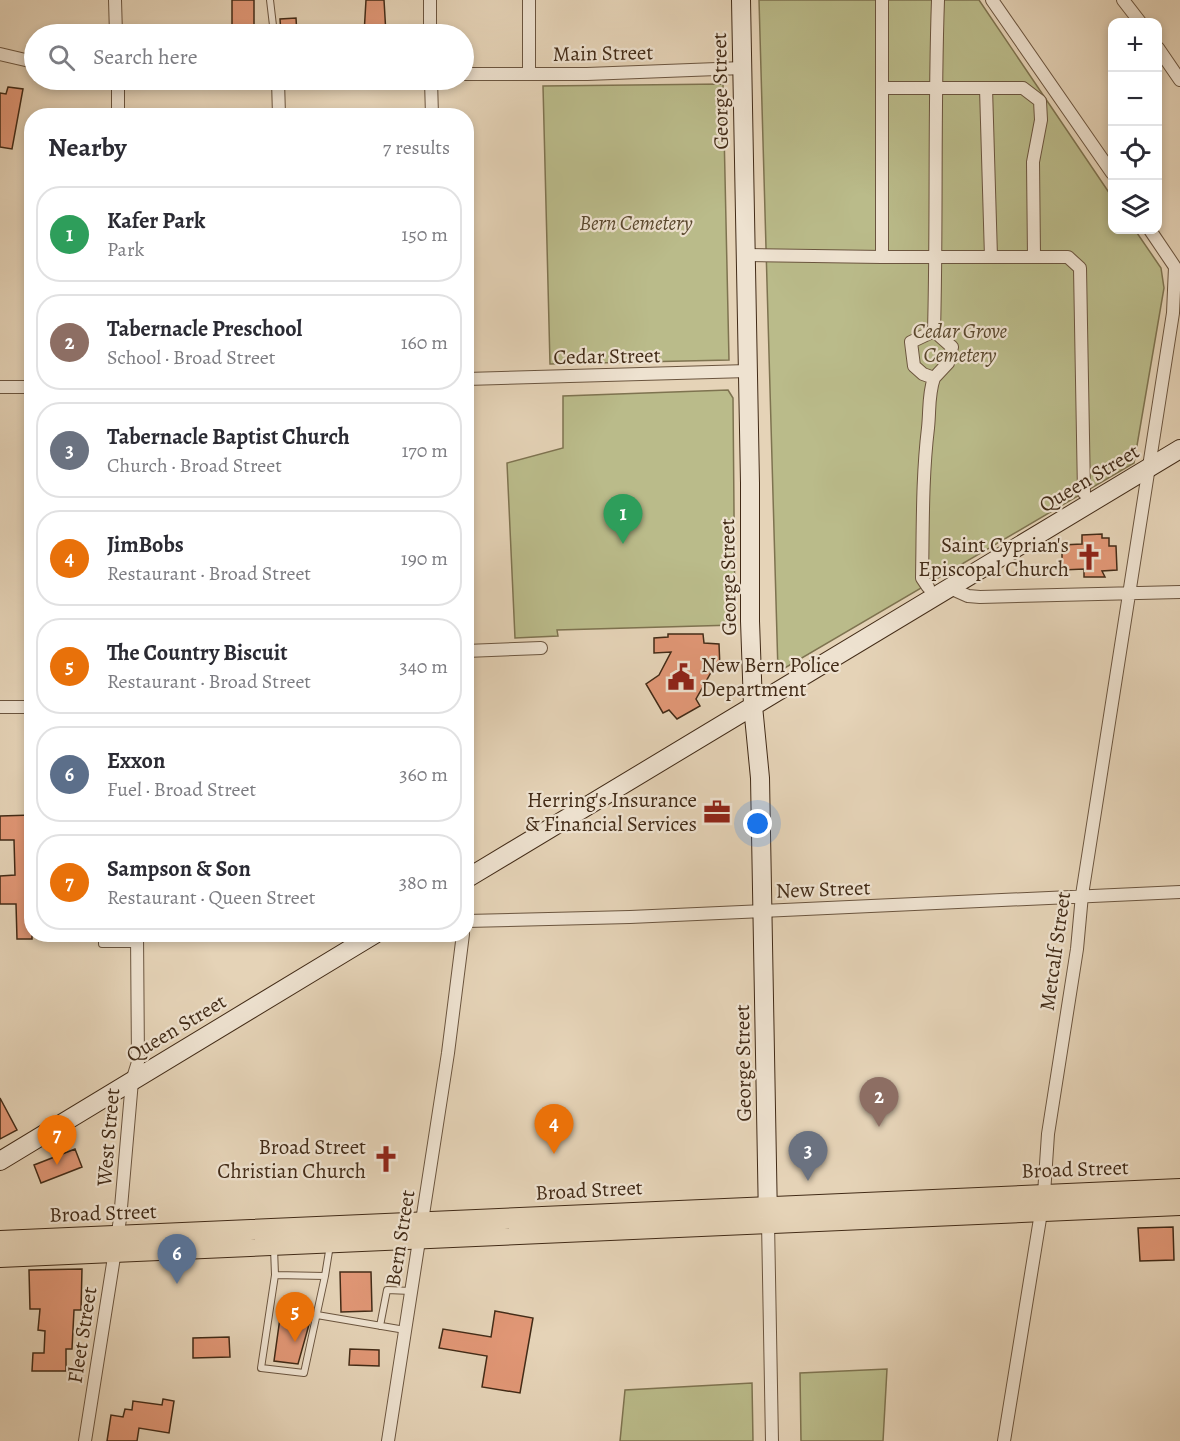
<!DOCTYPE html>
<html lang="en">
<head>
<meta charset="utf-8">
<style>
	:root { --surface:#fff; --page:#f2f2f3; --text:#2b2b33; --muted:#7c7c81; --line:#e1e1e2; --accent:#8f2418 }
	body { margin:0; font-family:Alegreya,serif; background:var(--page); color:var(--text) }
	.controls { position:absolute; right:18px; top:18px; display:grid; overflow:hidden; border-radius:12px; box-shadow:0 3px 9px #0003 }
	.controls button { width:54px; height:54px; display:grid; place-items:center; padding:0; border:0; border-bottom:2px solid var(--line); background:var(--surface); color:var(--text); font:30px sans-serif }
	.you { position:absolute; left:758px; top:824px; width:21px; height:21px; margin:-15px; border:4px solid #fff; border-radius:50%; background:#1a73e8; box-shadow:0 0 0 9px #1a73e833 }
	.badge { display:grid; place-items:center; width:39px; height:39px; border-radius:50%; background:var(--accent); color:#fff; font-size:20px; font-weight:700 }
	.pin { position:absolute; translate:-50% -50px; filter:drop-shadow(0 2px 3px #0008) }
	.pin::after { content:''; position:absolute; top:32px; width:21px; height:18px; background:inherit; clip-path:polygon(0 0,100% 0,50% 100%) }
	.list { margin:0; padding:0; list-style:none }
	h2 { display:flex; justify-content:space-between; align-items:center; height:78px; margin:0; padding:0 24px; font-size:26px }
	h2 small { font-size:20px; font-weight:400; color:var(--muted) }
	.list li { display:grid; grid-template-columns:39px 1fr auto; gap:18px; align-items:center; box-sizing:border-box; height:96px; margin:0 12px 12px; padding:0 12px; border:2px solid var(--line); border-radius:24px }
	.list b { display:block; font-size:22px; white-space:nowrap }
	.list p { margin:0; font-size:20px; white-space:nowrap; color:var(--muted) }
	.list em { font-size:20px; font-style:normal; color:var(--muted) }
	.icon { flex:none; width:33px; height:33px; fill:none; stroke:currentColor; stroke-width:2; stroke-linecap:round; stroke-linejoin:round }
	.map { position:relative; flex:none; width:1180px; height:1441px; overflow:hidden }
	.search { position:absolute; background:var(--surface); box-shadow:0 3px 9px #0003; left:24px; top:24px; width:450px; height:66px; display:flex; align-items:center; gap:15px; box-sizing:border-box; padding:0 21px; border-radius:33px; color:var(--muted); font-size:22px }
	.panel { position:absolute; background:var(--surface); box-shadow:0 3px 9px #0003; left:24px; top:108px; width:450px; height:834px; border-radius:24px }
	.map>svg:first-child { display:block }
	.green { fill:#babb8a; stroke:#7e7350; stroke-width:1.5 }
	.building { fill:#e19776; stroke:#422b17; stroke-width:1.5 }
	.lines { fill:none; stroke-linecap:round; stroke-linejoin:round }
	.lane-casing { stroke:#6b553f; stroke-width:8 }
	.street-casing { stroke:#6b553f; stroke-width:14 }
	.secondary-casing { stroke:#422b17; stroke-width:20 }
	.primary-casing { stroke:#422b17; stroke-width:22 }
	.lane { stroke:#eee2d0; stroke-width:6 }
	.street { stroke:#eee2d0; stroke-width:12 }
	.secondary { stroke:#eee2d0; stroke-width:18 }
	.primary { stroke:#e5d3b7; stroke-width:20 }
	.labels { text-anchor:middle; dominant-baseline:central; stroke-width:4.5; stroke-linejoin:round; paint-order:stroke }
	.street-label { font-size:21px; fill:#422b17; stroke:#eee2d0 }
	.park-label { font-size:21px; font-style:italic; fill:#5a482e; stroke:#eee2d0 }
	.poi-label { font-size:21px; fill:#422b17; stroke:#eee2d0; text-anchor:end }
</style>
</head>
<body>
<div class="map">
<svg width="1180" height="1441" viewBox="0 0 1180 1441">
	<rect width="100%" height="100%" fill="#e5d3b7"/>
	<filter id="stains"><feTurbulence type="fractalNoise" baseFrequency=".00333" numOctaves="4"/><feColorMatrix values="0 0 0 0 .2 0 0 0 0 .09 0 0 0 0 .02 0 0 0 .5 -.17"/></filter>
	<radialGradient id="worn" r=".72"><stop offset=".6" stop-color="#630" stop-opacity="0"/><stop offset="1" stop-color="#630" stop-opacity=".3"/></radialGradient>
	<path class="green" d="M 759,0 L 979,0 L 1112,197 L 1112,230 L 1135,230 L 1161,268 L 1164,288 L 1134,463 L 778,672 Z
		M 723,84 L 729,360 L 550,364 L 543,86 Z
		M 728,390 L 733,398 L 735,625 L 557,630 L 558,636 L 515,638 L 507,463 L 563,448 L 563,396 Z
		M 887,1369 L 883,1441 L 801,1441 L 800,1373 Z
		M 752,1383 L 753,1441 L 620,1441 L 625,1390 Z"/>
	<path class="building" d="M 232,0 L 254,0 L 254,34 L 232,34 Z
		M 366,0 L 384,0 L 386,34 L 364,34 Z
		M 296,18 L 297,34 L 281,34 L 280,19 Z
		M 8,87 L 23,89 L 12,149 L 0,147 L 0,93 L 6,94 Z
		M 1102,534 L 1102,538 L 1109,538 L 1109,546 L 1116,546 L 1117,570 L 1102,571 L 1105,577 L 1084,577 L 1084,569 L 1062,570 L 1062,545 L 1082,544 L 1082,535 Z
		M 668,634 L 703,634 L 704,643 L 719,644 L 720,668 L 713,669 L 696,699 L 700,706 L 677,719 L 669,710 L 663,713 L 646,684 L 659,675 L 671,652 L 654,653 L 654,638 L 668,637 Z
		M 32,815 L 32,939 L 17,939 L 16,904 L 0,904 L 0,876 L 15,875 L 14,840 L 0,840 L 0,816 Z
		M 0,1098 L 17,1130 L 0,1139 Z
		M 75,1149 L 82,1167 L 41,1183 L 34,1165 Z
		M 1173,1227 L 1174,1260 L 1140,1261 L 1138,1228 Z
		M 82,1269 L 81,1310 L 74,1310 L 72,1349 L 66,1349 L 66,1371 L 32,1371 L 33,1353 L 44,1353 L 45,1331 L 38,1330 L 40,1309 L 30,1309 L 29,1270 Z
		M 340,1272 L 371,1272 L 372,1311 L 341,1312 Z
		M 495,1311 L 533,1318 L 520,1393 L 482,1387 L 487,1356 L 439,1348 L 443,1329 L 491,1337 Z
		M 280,1318 L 310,1321 L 298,1364 L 274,1361 Z
		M 229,1337 L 230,1357 L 193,1358 L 193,1338 Z
		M 350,1349 L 379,1350 L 379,1366 L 349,1365 Z
		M 163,1399 L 174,1401 L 169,1433 L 139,1428 L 137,1441 L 107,1441 L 111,1415 L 123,1417 L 125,1409 L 132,1410 L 133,1401 L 162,1405 Z"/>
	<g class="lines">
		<defs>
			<path id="lane" d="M 270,0 L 274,34
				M 102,934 L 102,944 L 137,944
				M 274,1248 L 275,1275 L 261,1368 L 304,1373 L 325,1276 L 275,1275
				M 325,1276 L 330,1245
				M 317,1315 L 405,1330
				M 380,1326 L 387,1290 L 411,1291"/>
			<path id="street" d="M 115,0 L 116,34
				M 430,0 L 430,34
				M 992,0 L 1112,173
				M 1123,0 L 1140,22
				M 1158,48 L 1180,80
				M 0,54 L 34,62
				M 464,74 L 587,74 L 743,68
				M 529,74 L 529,0
				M 118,80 L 118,116
				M 130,80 L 230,80
				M 278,80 L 279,116
				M 431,80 L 432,116
				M 882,88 L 1023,88 L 1040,101 L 1041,120 L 1033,162 L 1034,256
				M 986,88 L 991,257
				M 746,255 L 882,257 L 882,0
				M 882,257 L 1068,257 L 1080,268 L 1084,493
				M 934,331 L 952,347 L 948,363 L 934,378 L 923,374 L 914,366 L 911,342 L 934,331 C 937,221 934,110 938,0
				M 466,379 L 748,371
				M 0,387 L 32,387
				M 928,587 L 922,578 C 923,528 922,478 928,428 C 930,410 928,395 934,378
				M 950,588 L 968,596 L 980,597 L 1180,592
				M 466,651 L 541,648
				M 0,707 L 32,707
				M 466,921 L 630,917 L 1180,892
				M 768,1222 L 772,1441
				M 85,1441 L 120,1219 L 132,1081 L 138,1062 L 137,934
				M 388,1441 L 448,1053 L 463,934
				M 1004,1441 L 1044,1194 L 1048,1134 L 1077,949 L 1082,895 L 1173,313 L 1175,267 L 1150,230"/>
			<path id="secondary" d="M 741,0 L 750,483 L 750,621 L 753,706 L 760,778 L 768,1220
				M 466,879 L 1180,449
				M 0,1161 L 375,934"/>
			<path id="primary" d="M 0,1241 L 1180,1189
				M 0,1257 L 1180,1205"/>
		</defs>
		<use href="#lane" class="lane-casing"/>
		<use href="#street" class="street-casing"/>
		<use href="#secondary" class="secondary-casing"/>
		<use href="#primary" class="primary-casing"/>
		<use href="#lane" class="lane"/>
		<use href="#street" class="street"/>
		<use href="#secondary" class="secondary"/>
		<use href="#primary" class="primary"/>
	</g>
	<defs>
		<symbol id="church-bare" viewBox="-9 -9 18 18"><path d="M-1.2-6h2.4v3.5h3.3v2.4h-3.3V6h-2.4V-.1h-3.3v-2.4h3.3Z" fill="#8f2418" stroke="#eee2d0" stroke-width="2.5" paint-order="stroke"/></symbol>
		<symbol id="civic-bare" viewBox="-9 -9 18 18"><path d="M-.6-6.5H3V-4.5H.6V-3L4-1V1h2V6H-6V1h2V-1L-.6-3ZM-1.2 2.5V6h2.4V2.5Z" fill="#8f2418" stroke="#eee2d0" stroke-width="2.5" paint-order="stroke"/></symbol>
		<symbol id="office-bare" viewBox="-9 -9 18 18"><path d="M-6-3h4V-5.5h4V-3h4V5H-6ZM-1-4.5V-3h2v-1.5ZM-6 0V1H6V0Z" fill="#8f2418" stroke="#eee2d0" stroke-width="2.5" paint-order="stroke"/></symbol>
	</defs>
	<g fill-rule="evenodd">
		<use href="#church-bare" x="1070" y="538" width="38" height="38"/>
		<use href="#civic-bare" x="662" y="658" width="38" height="38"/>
		<use href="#office-bare" x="698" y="793" width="38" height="38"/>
		<use href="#church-bare" x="367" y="1140" width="38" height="38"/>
	</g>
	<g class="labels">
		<g class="street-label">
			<text transform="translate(603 53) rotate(-1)">Main Street</text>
			<text transform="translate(720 91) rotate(-91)">George Street</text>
			<text transform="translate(607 356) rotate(-1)">Cedar Street</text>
			<text transform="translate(1089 478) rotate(-31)">Queen Street</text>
			<text transform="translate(728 577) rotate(-91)">George Street</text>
			<text transform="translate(823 889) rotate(-2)">New Street</text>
			<text transform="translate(1055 951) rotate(-82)">Metcalf Street</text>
			<text transform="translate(176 1028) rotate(-31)">Queen Street</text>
			<text transform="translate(743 1063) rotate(-91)">George Street</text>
			<text transform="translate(108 1137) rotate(-85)">West Street</text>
			<text transform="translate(1075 1169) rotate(-2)">Broad Street</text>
			<text transform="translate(589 1190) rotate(-3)">Broad Street</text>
			<text transform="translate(103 1213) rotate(-2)">Broad Street</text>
			<text transform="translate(400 1238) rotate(-81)">Bern Street</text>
			<text transform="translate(82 1335) rotate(-81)">Fleet Street</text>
		</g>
		<g class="park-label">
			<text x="636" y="223">Bern Cemetery</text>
			<text x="960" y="331">Cedar Grove<tspan x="960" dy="24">Cemetery</tspan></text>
		</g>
		<g class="poi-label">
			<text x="1069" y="545">Saint Cyprian's<tspan x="1069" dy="24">Episcopal Church</tspan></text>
			<text x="701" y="665" text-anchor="start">New Bern Police<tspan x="701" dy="24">Department</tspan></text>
			<text x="697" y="800">Herring's Insurance<tspan x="697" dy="24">&amp; Financial Services</tspan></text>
			<text x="366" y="1147">Broad Street<tspan x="366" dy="24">Christian Church</tspan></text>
		</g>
	</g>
	<rect width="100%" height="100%" filter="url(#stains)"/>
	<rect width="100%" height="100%" fill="url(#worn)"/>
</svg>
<div class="controls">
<button>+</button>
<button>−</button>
<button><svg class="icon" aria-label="locate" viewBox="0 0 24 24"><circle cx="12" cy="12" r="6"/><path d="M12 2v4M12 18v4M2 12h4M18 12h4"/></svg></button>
<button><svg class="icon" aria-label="layers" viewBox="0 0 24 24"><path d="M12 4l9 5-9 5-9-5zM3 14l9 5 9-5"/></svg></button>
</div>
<div class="you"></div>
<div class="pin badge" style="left:623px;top:544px;background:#2e9e5b">1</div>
<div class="pin badge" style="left:879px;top:1127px;background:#8d6e63">2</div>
<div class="pin badge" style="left:808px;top:1181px;background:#6b7280">3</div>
<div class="pin badge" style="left:554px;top:1154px;background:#e8710a">4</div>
<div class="pin badge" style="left:295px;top:1342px;background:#e8710a">5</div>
<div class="pin badge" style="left:177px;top:1284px;background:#5c6f8a">6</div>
<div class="pin badge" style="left:57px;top:1165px;background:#e8710a">7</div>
<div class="search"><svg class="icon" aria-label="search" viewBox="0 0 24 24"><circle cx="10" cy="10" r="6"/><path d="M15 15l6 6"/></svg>Search here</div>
<section class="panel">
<h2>Nearby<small>7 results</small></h2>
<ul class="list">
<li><span class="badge" style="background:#2e9e5b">1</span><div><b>Kafer Park</b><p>Park</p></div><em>150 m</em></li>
<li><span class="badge" style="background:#8d6e63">2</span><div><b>Tabernacle Preschool</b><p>School · Broad Street</p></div><em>160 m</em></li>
<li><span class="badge" style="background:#6b7280">3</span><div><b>Tabernacle Baptist Church</b><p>Church · Broad Street</p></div><em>170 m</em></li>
<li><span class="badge" style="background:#e8710a">4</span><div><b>JimBobs</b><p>Restaurant · Broad Street</p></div><em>190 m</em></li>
<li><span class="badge" style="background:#e8710a">5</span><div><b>The Country Biscuit</b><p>Restaurant · Broad Street</p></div><em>340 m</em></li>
<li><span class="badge" style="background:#5c6f8a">6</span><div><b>Exxon</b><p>Fuel · Broad Street</p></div><em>360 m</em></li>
<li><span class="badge" style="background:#e8710a">7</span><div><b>Sampson &amp; Son</b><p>Restaurant · Queen Street</p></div><em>380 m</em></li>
</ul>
</section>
</div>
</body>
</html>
